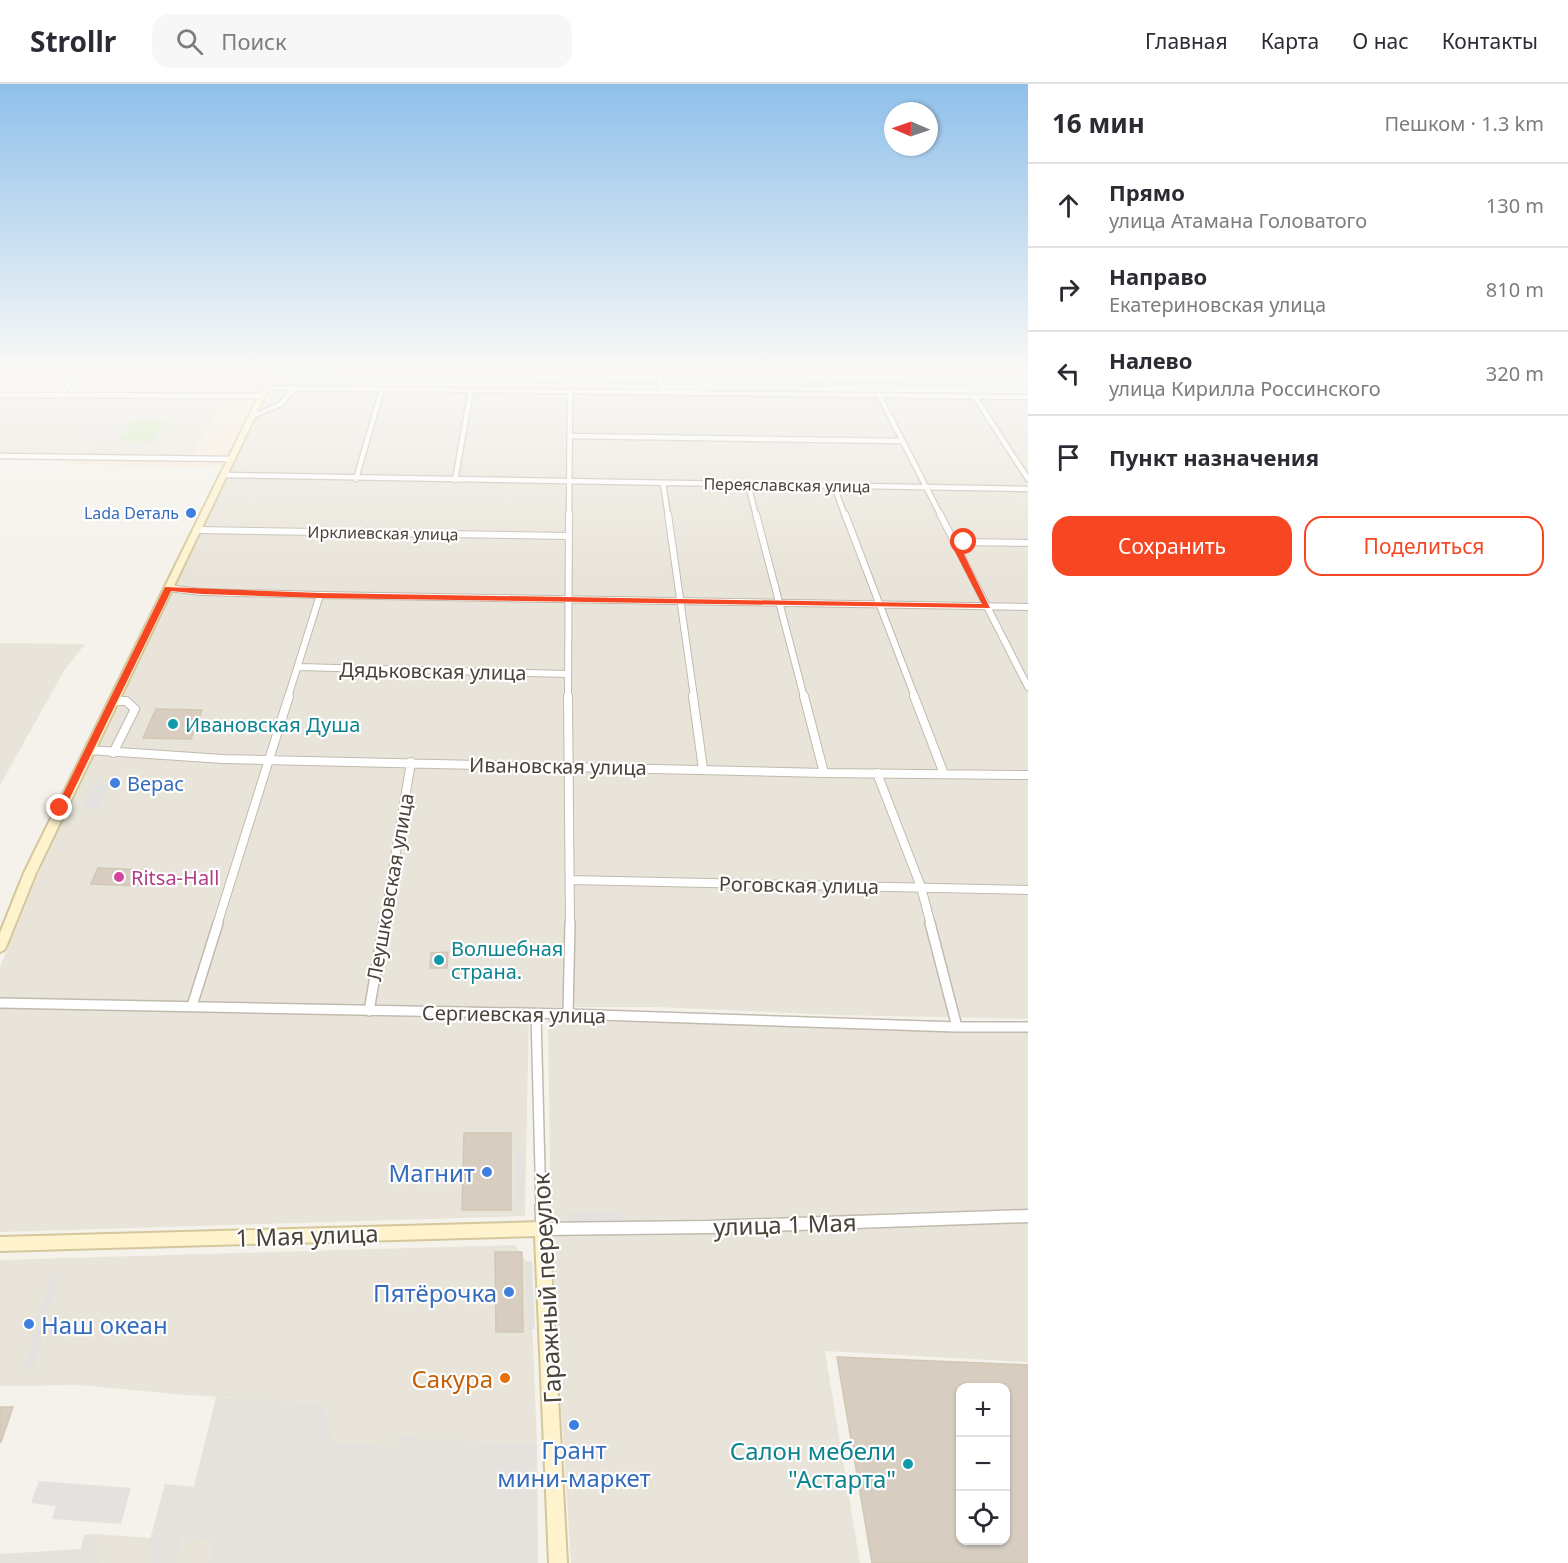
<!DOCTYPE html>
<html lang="ru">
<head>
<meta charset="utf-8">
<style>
	:root { --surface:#fff; --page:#f7f7f7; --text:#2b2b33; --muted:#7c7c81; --line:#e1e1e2; --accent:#f64622 }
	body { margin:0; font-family:"Noto Sans",sans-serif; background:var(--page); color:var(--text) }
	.controls { position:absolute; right:18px; bottom:18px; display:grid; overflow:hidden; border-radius:12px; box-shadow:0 2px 4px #0004 }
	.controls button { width:54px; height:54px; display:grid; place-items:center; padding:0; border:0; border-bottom:2px solid var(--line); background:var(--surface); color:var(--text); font:30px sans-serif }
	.compass { position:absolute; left:884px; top:18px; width:54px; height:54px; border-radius:50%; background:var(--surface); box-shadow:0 2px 4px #0004; rotate:272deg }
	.stop { position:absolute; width:18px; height:18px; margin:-14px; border:4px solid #f64622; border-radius:50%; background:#fff }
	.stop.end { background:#f64622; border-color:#fff; box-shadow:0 2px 6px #0008 }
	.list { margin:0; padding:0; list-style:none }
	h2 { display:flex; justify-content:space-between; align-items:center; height:78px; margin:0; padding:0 24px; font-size:26px }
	h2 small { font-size:20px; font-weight:400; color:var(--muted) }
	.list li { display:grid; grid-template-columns:39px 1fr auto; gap:18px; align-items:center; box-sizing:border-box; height:84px; padding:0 24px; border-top:2px solid var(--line) }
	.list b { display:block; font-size:22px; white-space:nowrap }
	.list p { margin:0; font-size:20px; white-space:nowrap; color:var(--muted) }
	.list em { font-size:20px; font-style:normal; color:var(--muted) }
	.actions { display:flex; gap:12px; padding:18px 24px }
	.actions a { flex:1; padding:14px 0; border:2px solid var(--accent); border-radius:18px; text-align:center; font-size:21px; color:var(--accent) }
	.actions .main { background:var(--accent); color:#fff }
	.icon { flex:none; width:33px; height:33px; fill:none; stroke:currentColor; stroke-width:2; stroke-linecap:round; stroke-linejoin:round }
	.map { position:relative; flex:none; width:1028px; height:1479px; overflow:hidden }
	header { display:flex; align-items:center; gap:36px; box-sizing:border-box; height:84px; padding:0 30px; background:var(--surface); border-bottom:2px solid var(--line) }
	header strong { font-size:28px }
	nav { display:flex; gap:33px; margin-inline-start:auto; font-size:21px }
	.search { width:420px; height:54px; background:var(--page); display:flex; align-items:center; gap:15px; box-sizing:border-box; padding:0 21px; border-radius:18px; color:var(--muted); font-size:22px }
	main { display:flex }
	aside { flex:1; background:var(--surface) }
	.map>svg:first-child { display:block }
	.residential { fill:#e9e4d9 }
	.commercial { fill:#f6ead8 }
	.industrial { fill:#e5e1dc }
	.green { fill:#d0e8b5 }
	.parking { fill:#e4e2df }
	.building { fill:#d7cec1; stroke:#d2c7b4; stroke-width:1.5; fill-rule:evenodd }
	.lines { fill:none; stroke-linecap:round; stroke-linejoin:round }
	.minor-far4-casing { stroke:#c1baae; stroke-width:7 }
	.minor-far3-casing { stroke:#c1baae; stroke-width:8 }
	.minor-far2-casing { stroke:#c1baae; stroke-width:10 }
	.minor-far1-casing { stroke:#c1baae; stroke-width:12 }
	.minor-casing { stroke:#c1baae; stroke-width:14 }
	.tertiary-casing { stroke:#c1baae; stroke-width:3 }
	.secondary-casing { stroke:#d4c79c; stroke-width:4 }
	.minor-far4 { stroke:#fff; stroke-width:4.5 }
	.minor-far3 { stroke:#fff; stroke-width:6 }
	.minor-far2 { stroke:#fff; stroke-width:8 }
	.minor-far1 { stroke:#fff; stroke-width:9 }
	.minor { stroke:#fff; stroke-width:11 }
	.tertiary { fill:#fff; fill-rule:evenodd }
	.secondary { fill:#fef3cd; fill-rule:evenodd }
	.route { fill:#f64622 }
	.shop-dot { fill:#3f7fe0; stroke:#fff; stroke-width:2 }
	.culture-dot { fill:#0f9aa8; stroke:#fff; stroke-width:2 }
	.hotel-dot { fill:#d1479c; stroke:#fff; stroke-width:2 }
	.food-dot { fill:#e8710a; stroke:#fff; stroke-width:2 }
	.labels { text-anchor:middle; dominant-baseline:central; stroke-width:4.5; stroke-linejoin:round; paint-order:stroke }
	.far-street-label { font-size:16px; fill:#4a4339; stroke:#fff }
	.far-shop-label { font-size:16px; fill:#366cbe; stroke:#fff; text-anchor:end }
	.street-label { font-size:20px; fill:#4a4339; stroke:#fff }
	.culture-label { font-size:20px; fill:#0d838f; stroke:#fff; text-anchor:start }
	.shop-label { font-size:20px; fill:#366cbe; stroke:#fff; text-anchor:start }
	.hotel-label { font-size:20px; fill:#b23c85; stroke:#fff; text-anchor:start }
	.near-shop-label { font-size:24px; fill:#366cbe; stroke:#fff; text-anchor:end }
	.near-street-label { font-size:24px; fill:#4a4339; stroke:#fff }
	.near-food-label { font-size:24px; fill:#c56008; stroke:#fff; text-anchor:end }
	.near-culture-label { font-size:24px; fill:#0d838f; stroke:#fff; text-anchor:end }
</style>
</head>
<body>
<header>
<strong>Strollr</strong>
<div class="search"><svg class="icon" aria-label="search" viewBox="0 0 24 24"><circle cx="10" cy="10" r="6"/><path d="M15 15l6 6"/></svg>Поиск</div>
<nav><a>Главная</a><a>Карта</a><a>О нас</a><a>Контакты</a></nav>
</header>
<main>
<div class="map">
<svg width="1028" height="1479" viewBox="0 0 1028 1479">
	<rect width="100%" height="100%" fill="#f5f2eb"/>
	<path class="residential" d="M 0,285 L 77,285 L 68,297 L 0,296 Z
		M 86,285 L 269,285 L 257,308 L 70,306 Z
		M 271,301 L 1028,313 L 1028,935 L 836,931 L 658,923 L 529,923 L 525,1132 L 0,1148 L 0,883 L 41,783 Z
		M 0,313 L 26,313 L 224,314 L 189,376 L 0,374 Z
		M 0,559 L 85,560 L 64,587 L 0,701 Z
		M 548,936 L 1028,948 L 1028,1278 L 825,1267 L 860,1479 L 571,1479 L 551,1161 Z
		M 515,1161 L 530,1183 L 537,1361 L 398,1352 L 397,1363 L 331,1358 L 324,1319 L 187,1311 L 79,1301 L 0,1302 L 0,1176 Z
		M 94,1450 L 151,1454 L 150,1459 L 154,1464 L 150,1479 L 100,1479 Z
		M 183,1453 L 213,1456 L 208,1479 L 176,1479 Z"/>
	<path class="commercial" d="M 258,313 L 224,381 L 220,383 L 70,381 L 74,375 L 189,376 L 224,314 Z"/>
	<path class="industrial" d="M 216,1313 L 324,1319 L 332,1358 L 397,1363 L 398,1352 L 537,1361 L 538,1479 L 208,1479 L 213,1456 L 183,1453 L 176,1479 L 150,1479 L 154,1464 L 149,1459 L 165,1400 L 194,1403 Z
		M 94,1450 L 100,1479 L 0,1479 L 0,1470 L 81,1465 L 84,1451 Z"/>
	<path class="green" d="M 585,290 L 608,290 L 608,295 L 1028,299 L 1028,305 L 592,300 L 583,298 L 592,295 L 586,294 Z
		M 280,291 L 577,295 L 579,297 L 564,300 L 319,297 L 296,295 Z
		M 132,337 L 165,337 L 152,358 L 118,357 Z"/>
	<path class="parking" d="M 284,286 L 529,289 L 529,293 L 282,290 Z
		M 135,325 L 112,358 L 103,358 L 87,351 L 101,332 Z
		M 92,701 L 108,701 L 97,726 L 81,725 Z
		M 515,1065 L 524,1065 L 524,1122 L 514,1122 Z
		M 620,1127 L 621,1137 L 569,1139 L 569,1129 Z
		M 525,1177 L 532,1177 L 535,1245 L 527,1245 Z
		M 59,1191 L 33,1285 L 24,1285 L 51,1192 Z
		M 39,1397 L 131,1404 L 121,1440 L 52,1435 L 56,1422 L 31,1419 Z"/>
	<path class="building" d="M 156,625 L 202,626 L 191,655 L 143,654 Z
		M 98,784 L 147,786 L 141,802 L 91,800 Z
		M 448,868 L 447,884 L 430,884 L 431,869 Z
		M 464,1049 L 511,1049 L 511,1126 L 462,1126 Z
		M 495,1168 L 522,1168 L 523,1248 L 496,1248 Z
		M 837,1273 L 1028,1281 L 1028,1479 L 872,1479 ZM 960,1304 L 1005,1304 L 1005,1456 L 960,1456 Z
		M 0,1323 L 13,1323 L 1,1358 L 0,1358 Z"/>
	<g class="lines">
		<defs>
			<path id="minor-far4" d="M 534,287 L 659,289 L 658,286
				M 662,308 L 659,289 L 902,293
				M 0,311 L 262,312
				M 60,311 L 81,285
				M 879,311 L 941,432
				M 975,313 L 1028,395
				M 570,352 L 901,357
				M 0,372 L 231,375
				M 223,391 L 1028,405
				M 356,395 L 382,305
				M 455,396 L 471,306
				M 663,399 L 668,432
				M 748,400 L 756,432
				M 834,402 L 845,432
				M 569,432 L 570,307"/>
			<path id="minor-far3" d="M 668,430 L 694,613
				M 756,430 L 804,613
				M 845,430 L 915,613
				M 940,430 L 1028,603
				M 196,446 L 569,452
				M 954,458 L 1028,459
				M 168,504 L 201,508 L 320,511 L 1028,523
				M 298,583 L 568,590
				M 288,613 L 320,511
				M 568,613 L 569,430"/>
			<path id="minor-far2" d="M 568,612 L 570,841
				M 693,612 L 703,685
				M 804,612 L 824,689
				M 914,612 L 944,690
				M 113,617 L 126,617 L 135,625 L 113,669
				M 89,666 L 223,675 L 824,689 L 1028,691
				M 877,689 L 921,803 L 931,841
				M 571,796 L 1028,806
				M 217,841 L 289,612
				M 384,841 L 411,678"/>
			<path id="minor-far1" d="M 930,839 L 957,943
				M 0,919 L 568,930 L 957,943 L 1028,943
				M 192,922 L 218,839
				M 369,927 L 384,839
				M 536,930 L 541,1125
				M 568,930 L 570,839"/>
			<path id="minor" d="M 541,1123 L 542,1145"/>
			<path id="tertiary" d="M 266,302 L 1028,311 L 1028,315 L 298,306 L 292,309 L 283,321 L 253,334 L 249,334 L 249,332 L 279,319 L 290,306 L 264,305 L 263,304 Z
				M 1028,1126 L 1028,1138 L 708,1149 L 542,1151 L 538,1149 L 536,1145 L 538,1141 L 542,1139 L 708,1137 Z"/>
			<path id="secondary" d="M 272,285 L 278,285 L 36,789 L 6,863 L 4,866 L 0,868 L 0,849 L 24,789 Z
				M 542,1138 L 547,1140 L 549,1145 L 567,1479 L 549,1479 L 535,1152 L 0,1167 L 0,1153 Z"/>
		</defs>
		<use href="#minor-far4" class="minor-far4-casing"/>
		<use href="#minor-far3" class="minor-far3-casing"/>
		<use href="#minor-far2" class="minor-far2-casing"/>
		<use href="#minor-far1" class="minor-far1-casing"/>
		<use href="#minor" class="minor-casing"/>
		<use href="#tertiary" class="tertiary-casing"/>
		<use href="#secondary" class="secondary-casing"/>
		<use href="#minor-far4" class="minor-far4"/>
		<use href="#minor-far3" class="minor-far3"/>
		<use href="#minor-far2" class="minor-far2"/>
		<use href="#minor-far1" class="minor-far1"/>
		<use href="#minor" class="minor"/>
		<use href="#tertiary" class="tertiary"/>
		<use href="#secondary" class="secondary"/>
	</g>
	<linearGradient id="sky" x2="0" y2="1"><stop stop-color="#8fc0eb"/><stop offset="0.58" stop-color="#faf9f6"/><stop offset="1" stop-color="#faf9f6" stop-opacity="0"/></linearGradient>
	<rect width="1028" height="493" fill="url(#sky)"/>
	<path class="route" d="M 964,456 L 966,459 L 959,460 L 990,524 L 320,514 L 201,510 L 171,507 L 65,724 L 60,728 L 56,724 L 165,503 L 320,509 L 982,520 L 950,458 Z"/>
	<g class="shop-dot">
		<circle cx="191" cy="429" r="6"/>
		<circle cx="115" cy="699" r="6"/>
		<circle cx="487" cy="1088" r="6"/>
		<circle cx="509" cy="1208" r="6"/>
		<circle cx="29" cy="1240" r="6"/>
		<circle cx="574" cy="1341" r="6"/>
	</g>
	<g class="culture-dot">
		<circle cx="173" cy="640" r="6"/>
		<circle cx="439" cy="876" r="6"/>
		<circle cx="908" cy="1380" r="6"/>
	</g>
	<circle class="hotel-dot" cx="119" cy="793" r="6"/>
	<circle class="food-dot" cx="505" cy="1294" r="6"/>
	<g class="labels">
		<g class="far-street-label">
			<text transform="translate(787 401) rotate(1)">Переяславская улица</text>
			<text transform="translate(383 449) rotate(1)">Ирклиевская улица</text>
		</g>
		<g class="far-shop-label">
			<text x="179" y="429">Lada Dеталь</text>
		</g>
		<g class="street-label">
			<text transform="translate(433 587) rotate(1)">Дядьковская улица</text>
			<text transform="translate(558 682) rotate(1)">Ивановская улица</text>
			<text transform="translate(799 801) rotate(1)">Роговская улица</text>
			<text transform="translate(390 803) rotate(-80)">Леушковская улица</text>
			<text transform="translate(514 930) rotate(1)">Сергиевская улица</text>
		</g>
		<g class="culture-label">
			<text x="185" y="640">Ивановская Душа</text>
			<text x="451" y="864">Волшебная<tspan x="451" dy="23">страна.</tspan></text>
		</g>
		<g class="shop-label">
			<text x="127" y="699">Верас</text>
		</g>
		<g class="hotel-label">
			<text x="131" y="793">Ritsa-Hall</text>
		</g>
		<g class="near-shop-label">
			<text x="475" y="1088">Магнит</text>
			<text x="497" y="1208">Пятёрочка</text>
			<text x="41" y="1240" text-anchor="start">Наш океан</text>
			<text x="574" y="1365" text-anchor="middle">Грант<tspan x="574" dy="28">мини-маркет</tspan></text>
		</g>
		<g class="near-street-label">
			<text transform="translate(785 1140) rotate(-2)">улица 1 Мая</text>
			<text transform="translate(307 1151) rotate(-2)">1 Мая улица</text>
			<text transform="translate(546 1204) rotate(-93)">Гаражный переулок</text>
		</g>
		<g class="near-food-label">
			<text x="493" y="1294">Сакура</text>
		</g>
		<g class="near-culture-label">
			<text x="896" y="1366">Салон мебели<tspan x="896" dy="28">"Астарта"</tspan></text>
		</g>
	</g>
</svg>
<div class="controls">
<button>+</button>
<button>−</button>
<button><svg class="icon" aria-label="locate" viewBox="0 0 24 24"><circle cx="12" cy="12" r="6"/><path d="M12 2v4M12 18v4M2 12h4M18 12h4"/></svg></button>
</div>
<svg class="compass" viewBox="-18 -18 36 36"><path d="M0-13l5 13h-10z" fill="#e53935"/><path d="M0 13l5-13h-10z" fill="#7c7c81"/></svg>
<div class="stop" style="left:964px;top:458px"></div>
<div class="stop end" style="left:60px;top:724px"></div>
</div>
<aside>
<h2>16 мин<small>Пешком · 1.3 km</small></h2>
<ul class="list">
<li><svg class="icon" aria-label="ahead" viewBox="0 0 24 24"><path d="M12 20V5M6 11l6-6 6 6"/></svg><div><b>Прямо</b><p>улица Атамана Головатого</p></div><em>130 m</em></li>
<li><svg class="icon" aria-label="right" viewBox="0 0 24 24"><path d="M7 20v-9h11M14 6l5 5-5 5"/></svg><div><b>Направо</b><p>Екатериновская улица</p></div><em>810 m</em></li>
<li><svg class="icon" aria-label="left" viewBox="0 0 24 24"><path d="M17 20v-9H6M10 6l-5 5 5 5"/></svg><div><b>Налево</b><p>улица Кирилла Россинского</p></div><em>320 m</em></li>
<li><svg class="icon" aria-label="arrive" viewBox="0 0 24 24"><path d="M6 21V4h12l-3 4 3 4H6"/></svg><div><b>Пункт назначения</b></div></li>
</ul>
<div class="actions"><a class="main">Сохранить</a><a>Поделиться</a></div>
</aside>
</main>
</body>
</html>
